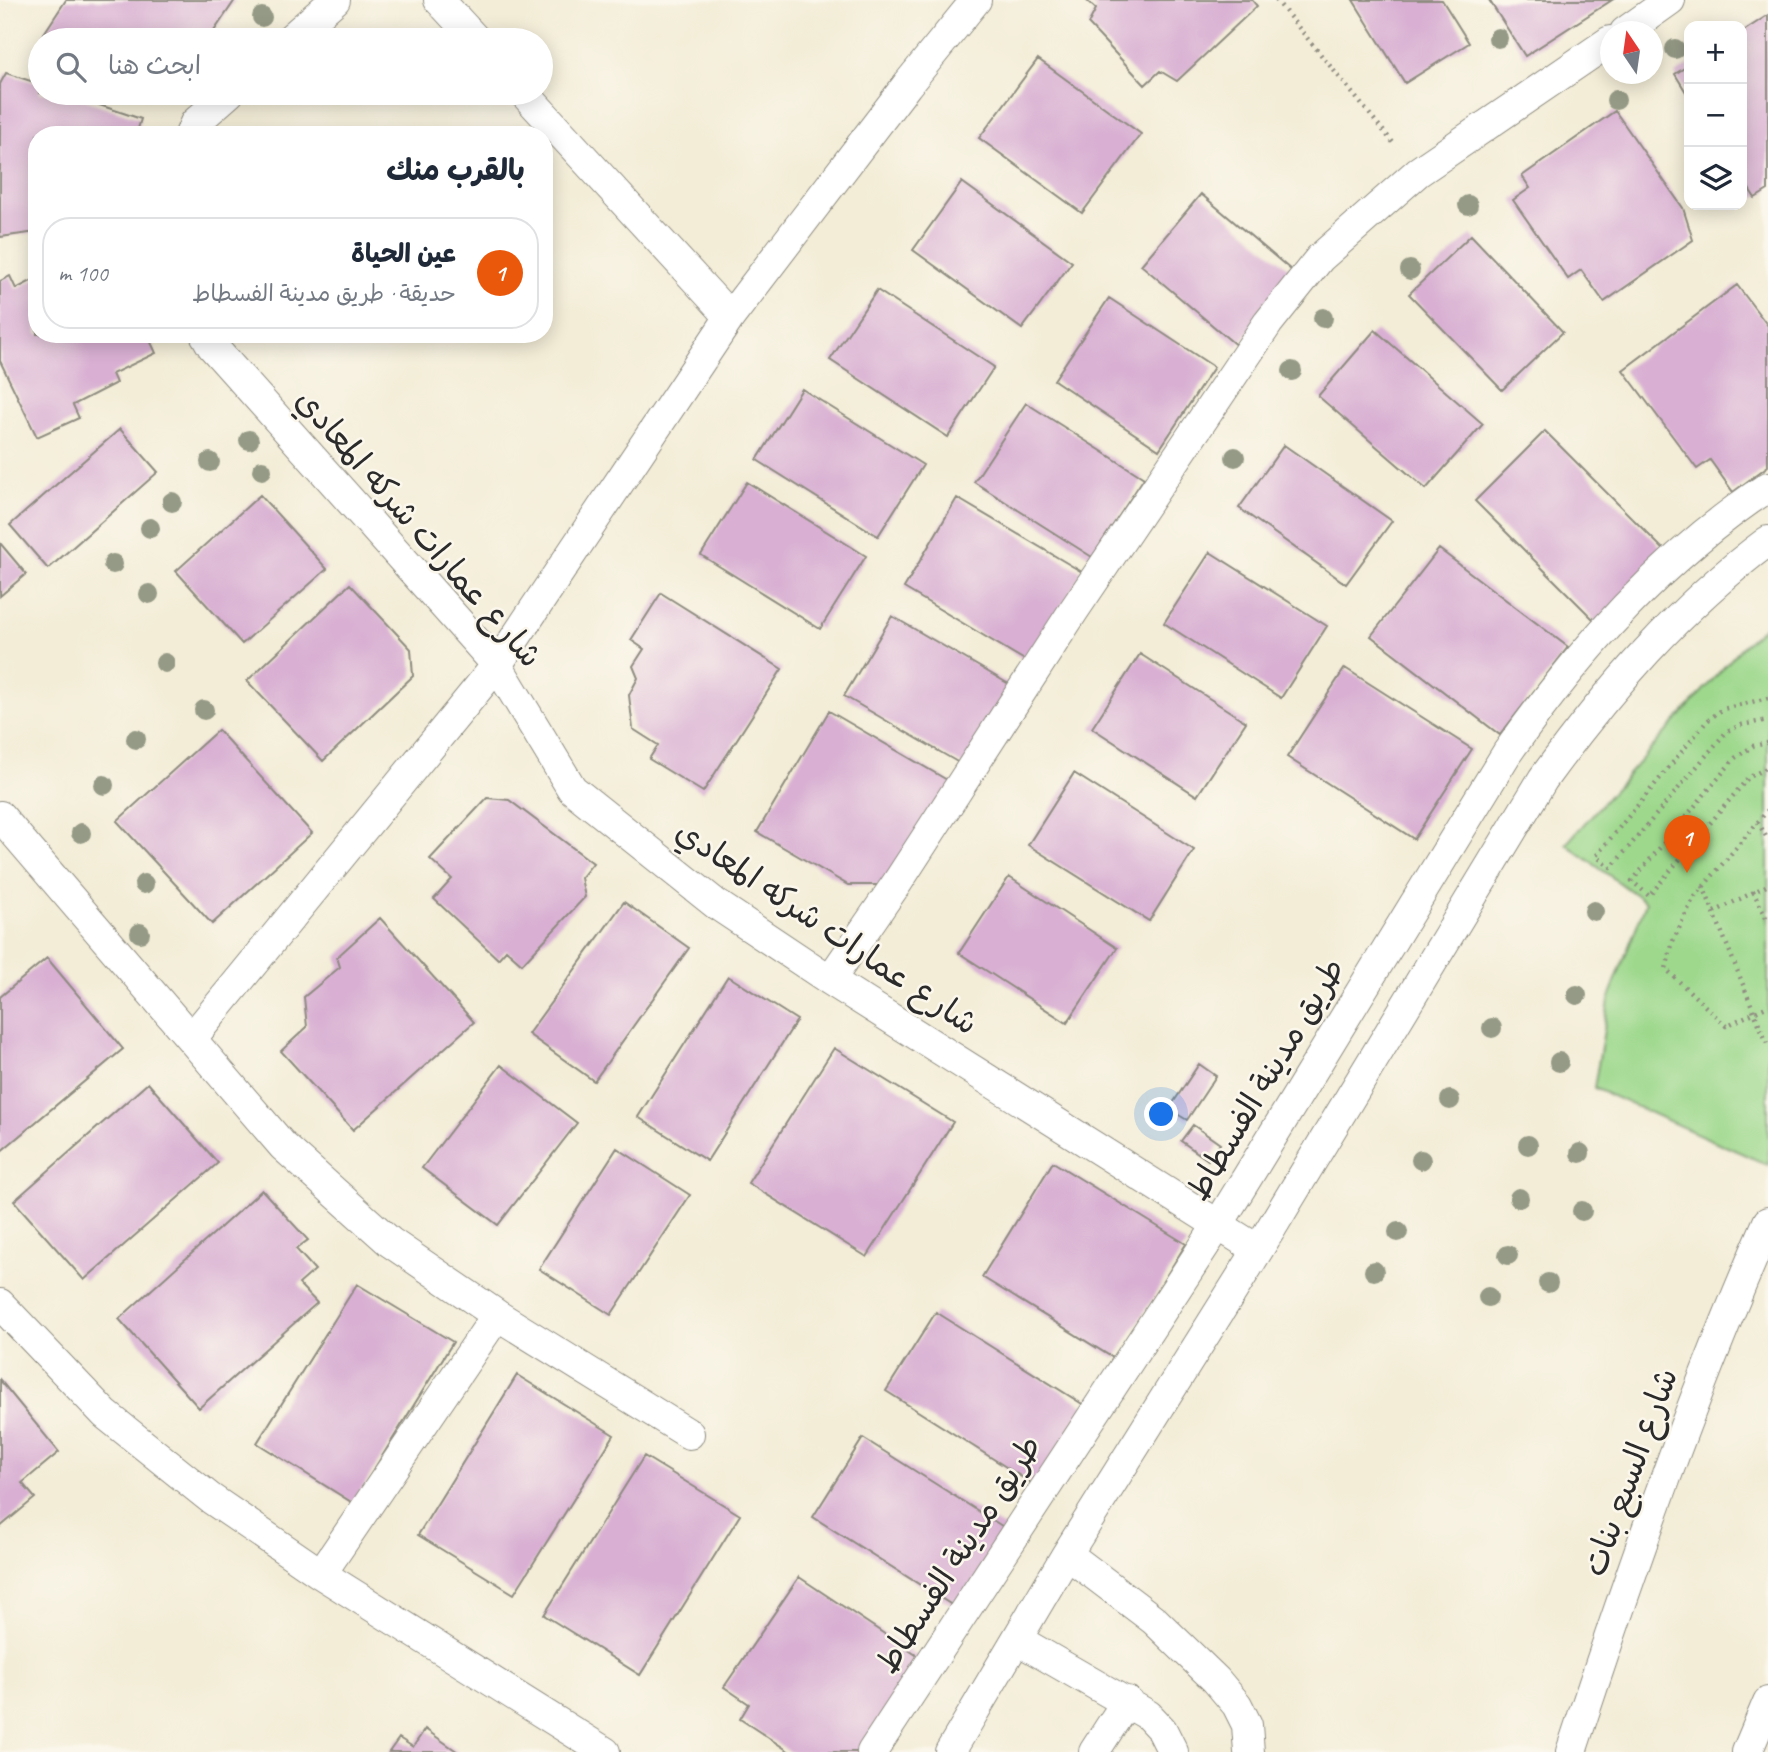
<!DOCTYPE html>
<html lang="ar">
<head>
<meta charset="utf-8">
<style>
	:root { --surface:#fff; --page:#f2f2f3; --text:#1f2937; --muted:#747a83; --line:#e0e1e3; --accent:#ea580c }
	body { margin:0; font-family:Caveat,"Playpen Sans Arabic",sans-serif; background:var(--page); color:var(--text); direction:rtl }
	.controls { position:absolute; right:21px; top:21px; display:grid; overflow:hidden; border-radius:14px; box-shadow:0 4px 18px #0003 }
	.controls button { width:63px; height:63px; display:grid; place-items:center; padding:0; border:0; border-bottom:2px solid var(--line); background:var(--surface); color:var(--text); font:35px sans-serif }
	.compass { position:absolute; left:1600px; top:21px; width:63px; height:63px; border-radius:50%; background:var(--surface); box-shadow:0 4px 18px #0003; rotate:347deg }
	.you { position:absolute; left:1162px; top:1115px; width:24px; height:24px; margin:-18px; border:5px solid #fff; border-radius:50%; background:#1a73e8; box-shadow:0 0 0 10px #1a73e833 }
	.badge { display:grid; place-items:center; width:46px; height:46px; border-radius:50%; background:var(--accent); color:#fff; font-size:23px; font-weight:700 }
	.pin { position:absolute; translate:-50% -58px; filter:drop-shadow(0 2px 4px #0008) }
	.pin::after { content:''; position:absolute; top:37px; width:24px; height:21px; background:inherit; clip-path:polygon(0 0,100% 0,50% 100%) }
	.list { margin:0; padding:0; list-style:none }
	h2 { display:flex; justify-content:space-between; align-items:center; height:91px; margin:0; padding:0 28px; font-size:30px }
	h2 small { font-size:23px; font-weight:400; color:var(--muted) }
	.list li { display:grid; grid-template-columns:46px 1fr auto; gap:21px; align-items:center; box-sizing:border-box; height:112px; margin:0 14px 14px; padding:0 14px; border:2px solid var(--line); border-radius:28px }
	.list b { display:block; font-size:26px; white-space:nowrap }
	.list p { margin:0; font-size:23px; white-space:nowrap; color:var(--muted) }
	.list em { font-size:23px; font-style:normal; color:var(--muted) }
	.icon { flex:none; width:38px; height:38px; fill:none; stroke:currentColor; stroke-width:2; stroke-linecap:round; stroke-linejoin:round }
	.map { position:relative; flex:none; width:1768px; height:1752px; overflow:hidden; direction:ltr }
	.search { position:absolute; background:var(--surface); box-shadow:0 4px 18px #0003; left:28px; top:28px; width:525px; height:77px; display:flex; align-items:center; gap:18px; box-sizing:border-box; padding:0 24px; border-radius:38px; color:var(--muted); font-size:26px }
	.panel { position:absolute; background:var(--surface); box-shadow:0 4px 18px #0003; left:28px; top:126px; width:525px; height:217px; border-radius:28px; direction:rtl }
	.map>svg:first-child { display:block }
	.green { fill:#9dd88c; stroke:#64825c; stroke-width:2 }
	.building { fill:#d9b0d3 }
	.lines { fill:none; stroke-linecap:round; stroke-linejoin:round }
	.street-casing { stroke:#8f8c81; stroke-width:32 }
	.path { stroke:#8f8c81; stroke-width:4.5; stroke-dasharray:2 5; stroke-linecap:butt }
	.street { stroke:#fff; stroke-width:30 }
	.tree { fill:#959a86 }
	.labels { text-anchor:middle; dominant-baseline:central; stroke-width:5; stroke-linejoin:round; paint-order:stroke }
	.street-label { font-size:33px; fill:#2b2b2b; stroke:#fbf7ec }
</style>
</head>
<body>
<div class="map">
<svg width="1768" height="1752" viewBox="0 0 1768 1752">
	<rect width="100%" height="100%" fill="#fbf7ec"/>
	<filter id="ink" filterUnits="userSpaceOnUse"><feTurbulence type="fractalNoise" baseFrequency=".0143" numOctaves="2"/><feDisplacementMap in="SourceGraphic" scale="14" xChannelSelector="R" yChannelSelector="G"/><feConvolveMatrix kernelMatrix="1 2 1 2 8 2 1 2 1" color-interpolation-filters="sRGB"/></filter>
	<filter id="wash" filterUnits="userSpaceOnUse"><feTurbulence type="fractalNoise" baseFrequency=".00686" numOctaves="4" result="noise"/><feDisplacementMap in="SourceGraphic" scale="28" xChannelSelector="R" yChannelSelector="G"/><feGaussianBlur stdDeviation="1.57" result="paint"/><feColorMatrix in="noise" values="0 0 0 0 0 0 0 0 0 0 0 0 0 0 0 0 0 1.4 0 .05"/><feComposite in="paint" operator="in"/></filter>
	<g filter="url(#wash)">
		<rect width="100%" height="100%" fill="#f3edd7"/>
		<path class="green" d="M 1768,623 L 1768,1165 L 1594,1088 L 1610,995 L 1646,902 L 1566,844 L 1741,648 Z"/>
		<g id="blocks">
			<path class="building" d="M 66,0 L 235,0 L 208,40 L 51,40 L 43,35 Z
				M 1086,0 L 1252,0 L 1257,6 L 1177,81 L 1160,71 L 1145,85 L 1088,24 L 1096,9 Z
				M 1353,0 L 1442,0 L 1469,43 L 1405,83 Z
				M 1489,0 L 1612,0 L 1525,56 Z
				M 1768,15 L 1768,190 L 1755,198 L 1742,178 L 1742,32 Z
				M 1038,59 L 1141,134 L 1082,213 L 979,138 Z
				M 1689,65 L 1689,97 L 1675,74 Z
				M 6,73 L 40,84 L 40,93 L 64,93 L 141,119 L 136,135 L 37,135 L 37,232 L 0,237 L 0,84 Z
				M 1615,111 L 1683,208 L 1693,240 L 1604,302 L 1581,270 L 1568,279 L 1513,200 L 1530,188 L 1522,176 Z
				M 962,182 L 1072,262 L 1022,329 L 913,250 Z
				M 1201,194 L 1297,275 L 1237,346 L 1141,265 Z
				M 1471,235 L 1563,332 L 1502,390 L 1409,294 Z
				M 10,276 L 16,289 L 37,278 L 37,334 L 147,334 L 156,353 L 112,374 L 116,383 L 73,405 L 79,418 L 37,437 L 0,361 L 0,281 Z
				M 1737,285 L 1768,326 L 1768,466 L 1733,492 L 1710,460 L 1697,469 L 1623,370 Z
				M 877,290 L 994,367 L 948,437 L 830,360 Z
				M 1109,298 L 1214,367 L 1159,450 L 1054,380 Z
				M 1375,330 L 1483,424 L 1426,489 L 1318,396 Z
				M 802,389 L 923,465 L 878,536 L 757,460 Z
				M 1026,403 L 1144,478 L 1092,557 L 974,482 Z
				M 120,429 L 158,472 L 48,569 L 10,525 Z
				M 1545,431 L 1666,552 L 1596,622 L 1475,501 Z
				M 1284,445 L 1392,521 L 1346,584 L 1239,508 Z
				M 747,482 L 866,556 L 820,629 L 701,555 Z
				M 260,495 L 327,569 L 242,644 L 176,571 Z
				M 957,498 L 1082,572 L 1028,662 L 904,588 Z
				M 0,543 L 26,574 L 0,596 Z
				M 1439,549 L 1568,647 L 1500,735 L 1371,636 Z
				M 1210,552 L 1327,626 L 1281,698 L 1164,623 Z
				M 350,584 L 411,649 L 413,676 L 323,761 L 247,681 Z
				M 661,593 L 782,669 L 703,792 L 649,759 L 658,745 L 633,729 L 629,695 L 638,678 L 633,666 L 644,649 L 631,640 Z
				M 892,616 L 1014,687 L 966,767 L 844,696 Z
				M 1140,654 L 1246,722 L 1197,796 L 1092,728 Z
				M 1345,668 L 1472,749 L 1414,839 L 1287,757 Z
				M 829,711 L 954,784 L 894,885 L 848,885 L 757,832 Z
				M 218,730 L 312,833 L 212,924 L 117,821 Z
				M 1074,773 L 1194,850 L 1149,921 L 1028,845 Z
				M 487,798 L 509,800 L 593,863 L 581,878 L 585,897 L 522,964 L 506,950 L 498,959 L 434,899 L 452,879 L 430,859 Z
				M 1009,877 L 1117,948 L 1067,1023 L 959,953 Z
				M 624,902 L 689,948 L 594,1081 L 528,1034 Z
				M 380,918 L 474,1022 L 353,1130 L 281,1051 L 307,1027 L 304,997 L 340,967 L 337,957 Z
				M 47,958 L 123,1049 L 0,1152 L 0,997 Z
				M 728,976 L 797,1020 L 707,1161 L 638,1117 Z
				M 834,1048 L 953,1122 L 867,1257 L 748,1183 Z
				M 1199,1064 L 1216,1076 L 1187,1120 L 1169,1109 Z
				M 501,1065 L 577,1123 L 498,1225 L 422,1168 Z
				M 148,1083 L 218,1163 L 84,1280 L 14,1201 Z
				M 1193,1125 L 1220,1144 L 1208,1160 L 1181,1141 Z
				M 617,1148 L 690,1195 L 611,1315 L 539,1269 Z
				M 1053,1162 L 1186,1244 L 1115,1359 L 982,1277 Z
				M 262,1190 L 308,1240 L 296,1249 L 315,1270 L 299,1284 L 317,1303 L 199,1408 L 119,1319 Z
				M 357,1284 L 453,1342 L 353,1503 L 257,1443 Z
				M 936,1312 L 1087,1407 L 1036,1486 L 886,1391 Z
				M 517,1375 L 614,1435 L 514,1594 L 418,1535 Z
				M 0,1380 L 59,1452 L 22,1483 L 35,1498 L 0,1527 Z
				M 863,1438 L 1013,1533 L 963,1612 L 813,1517 Z
				M 644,1456 L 740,1515 L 640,1675 L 544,1615 Z
				M 799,1577 L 922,1659 L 860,1752 L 790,1752 L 740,1719 L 749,1704 L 724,1687 Z
				M 425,1729 L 458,1752 L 389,1752 L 399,1738 L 413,1747 Z"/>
		</g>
	</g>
	<g filter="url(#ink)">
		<use href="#blocks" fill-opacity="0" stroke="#8f8c81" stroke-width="2"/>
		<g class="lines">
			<defs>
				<path id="street" d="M 439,0 L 476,40
					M 1625,32 L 1670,0
					M 289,40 L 335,0
					M 524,93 L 730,317
					M 190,135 L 195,123 L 229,93
					M 205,334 L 212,346 L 497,665 L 572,789 L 716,904 L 830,980 L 1258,1250
					M 0,816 L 283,1146 L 390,1242 L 497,1315 L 689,1434
					M 830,980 L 897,883 L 1074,610 L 1268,323 L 1320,258 L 1418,172 L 1610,41
					M 192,1038 L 497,665 L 730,317 L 907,85 L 976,0
					M 0,1304 L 105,1414 L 210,1498 L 321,1574 L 605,1752
					M 1067,1554 L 1154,1620 L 1216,1680 L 1237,1705 L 1247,1725 L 1249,1752
					M 321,1574 L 497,1315
					M 1018,1640 L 1148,1715 L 1162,1730 L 1173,1752
					M 872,1752 L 1218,1225 L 1507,753 C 1579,651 1663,556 1768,487
					M 950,1752 L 1067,1554 L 1258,1250 L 1543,779 C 1607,691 1680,606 1768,541
					M 1094,1752 L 1127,1701
					M 1571,1752 C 1630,1573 1692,1395 1768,1222
					M 1747,1752 L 1768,1702"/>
			</defs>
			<use href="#street" class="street-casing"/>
			<path class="path" d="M 1276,0 L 1395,145
				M 1768,698 L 1723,709 L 1707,721 L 1596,856 L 1611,868 L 1727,731 L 1741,725 L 1768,720
				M 1768,743 L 1753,746 L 1735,758 L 1632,881 L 1649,896 L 1748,778 L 1768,767
				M 1768,810 L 1693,899 L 1673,941 L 1666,969 L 1726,1026 L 1768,1006
				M 1758,822 L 1768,840
				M 1703,886 L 1768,1046
				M 1753,891 L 1768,922
				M 1714,912 L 1768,885"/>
			<use href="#street" class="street"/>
		</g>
		<g class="tree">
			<circle cx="262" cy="17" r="10"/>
			<circle cx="1498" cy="38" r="10"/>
			<circle cx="1675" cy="49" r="10"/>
			<circle cx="1616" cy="100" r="10"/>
			<circle cx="1468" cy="205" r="10"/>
			<circle cx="1410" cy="270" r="10"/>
			<circle cx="1323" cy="318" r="10"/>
			<circle cx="1292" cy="371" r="10"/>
			<circle cx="249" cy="440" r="10"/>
			<circle cx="1235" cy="457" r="10"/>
			<circle cx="210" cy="462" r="10"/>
			<circle cx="262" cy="470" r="10"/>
			<circle cx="172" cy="502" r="10"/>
			<circle cx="150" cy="528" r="10"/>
			<circle cx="113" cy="564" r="10"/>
			<circle cx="149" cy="594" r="10"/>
			<circle cx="165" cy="663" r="10"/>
			<circle cx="204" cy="710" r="10"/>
			<circle cx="136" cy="739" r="10"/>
			<circle cx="104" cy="785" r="10"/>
			<circle cx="81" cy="833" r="10"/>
			<circle cx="144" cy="884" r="10"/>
			<circle cx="1594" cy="911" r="10"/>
			<circle cx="140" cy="933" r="10"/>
			<circle cx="1577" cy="995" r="10"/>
			<circle cx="1492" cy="1028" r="10"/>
			<circle cx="1559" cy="1062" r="10"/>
			<circle cx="1450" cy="1100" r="10"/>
			<circle cx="1528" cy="1145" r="10"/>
			<circle cx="1580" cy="1153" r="10"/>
			<circle cx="1421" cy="1160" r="10"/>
			<circle cx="1519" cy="1198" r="10"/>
			<circle cx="1582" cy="1211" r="10"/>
			<circle cx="1398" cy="1232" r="10"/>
			<circle cx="1508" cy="1255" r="10"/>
			<circle cx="1374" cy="1271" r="10"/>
			<circle cx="1548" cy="1283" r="10"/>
			<circle cx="1488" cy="1297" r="10"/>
		</g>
	</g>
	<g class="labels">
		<g class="street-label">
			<text transform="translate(419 528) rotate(49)">شارع عمارات شركه المعادي</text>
			<text transform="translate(827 927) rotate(34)">شارع عمارات شركه المعادي</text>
			<text transform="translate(1265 1079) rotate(-59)">طريق مدينة الفسطاط</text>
			<text transform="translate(1630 1472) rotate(-70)">شارع السبع بنات</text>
			<text transform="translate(958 1554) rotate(-57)">طريق مدينة الفسطاط</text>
		</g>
	</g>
</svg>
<div class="controls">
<button>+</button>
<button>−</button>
<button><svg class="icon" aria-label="layers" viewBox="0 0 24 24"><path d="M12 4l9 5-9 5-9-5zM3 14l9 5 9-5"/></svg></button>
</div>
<svg class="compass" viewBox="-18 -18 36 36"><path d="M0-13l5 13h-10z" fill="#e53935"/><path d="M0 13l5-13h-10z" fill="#747a83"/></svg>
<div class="you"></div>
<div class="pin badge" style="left:1687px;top:873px">1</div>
<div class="search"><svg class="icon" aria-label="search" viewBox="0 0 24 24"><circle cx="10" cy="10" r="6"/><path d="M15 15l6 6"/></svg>ابحث هنا</div>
<section class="panel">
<h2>بالقرب منك<small></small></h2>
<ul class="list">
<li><span class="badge">1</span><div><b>عين الحياة</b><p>حديقة · طريق مدينة الفسطاط</p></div><em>100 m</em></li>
</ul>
</section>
</div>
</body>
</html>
